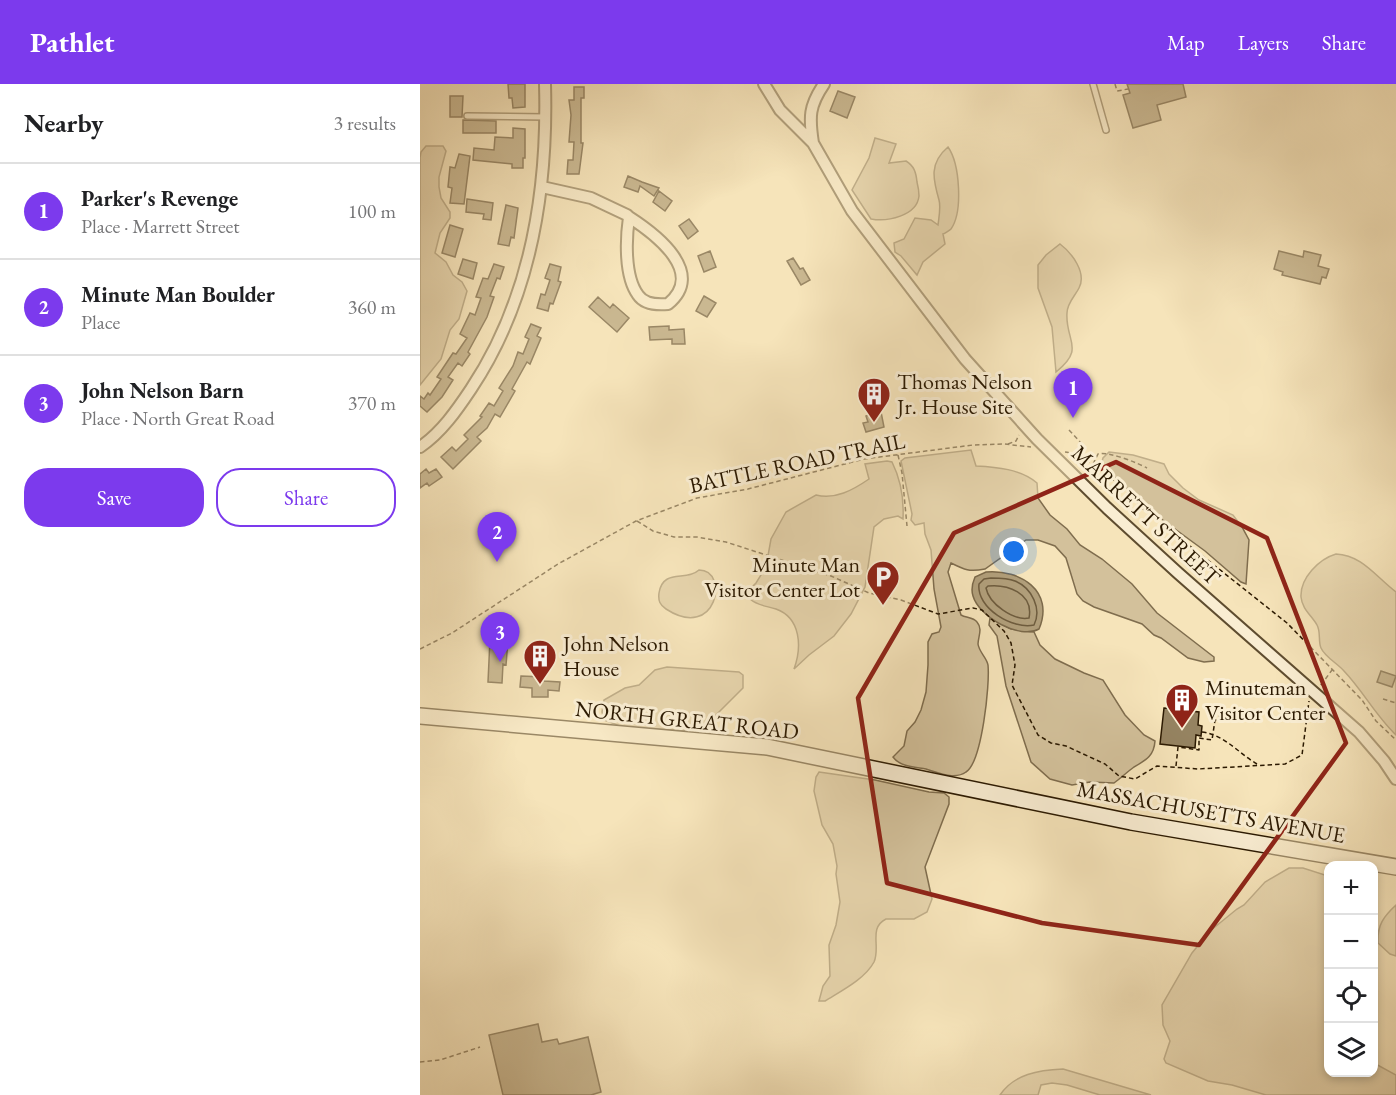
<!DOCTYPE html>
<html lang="en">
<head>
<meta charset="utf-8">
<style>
	:root { --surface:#fff; --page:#f6f6f6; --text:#202124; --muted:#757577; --line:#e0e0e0; --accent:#7c3aed }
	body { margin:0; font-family:"EB Garamond",serif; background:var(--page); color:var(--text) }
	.controls { position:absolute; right:18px; bottom:18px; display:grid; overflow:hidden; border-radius:12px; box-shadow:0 3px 9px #0003 }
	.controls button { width:54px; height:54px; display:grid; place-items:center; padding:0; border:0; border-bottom:2px solid var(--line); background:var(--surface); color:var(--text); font:30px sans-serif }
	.you { position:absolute; left:594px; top:468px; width:21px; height:21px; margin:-15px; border:4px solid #fff; border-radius:50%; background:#1a73e8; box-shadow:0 0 0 9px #1a73e833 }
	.badge { display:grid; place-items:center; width:39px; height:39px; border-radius:50%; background:var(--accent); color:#fff; font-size:20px; font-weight:700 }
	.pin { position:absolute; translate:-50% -50px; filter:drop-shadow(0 2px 3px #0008) }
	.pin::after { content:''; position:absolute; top:32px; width:21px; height:18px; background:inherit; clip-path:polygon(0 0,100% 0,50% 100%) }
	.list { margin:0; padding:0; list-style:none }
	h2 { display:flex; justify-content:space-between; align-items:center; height:78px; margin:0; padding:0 24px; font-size:26px }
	h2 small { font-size:20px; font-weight:400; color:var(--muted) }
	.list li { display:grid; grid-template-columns:39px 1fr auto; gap:18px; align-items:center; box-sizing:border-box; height:96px; padding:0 24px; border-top:2px solid var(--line) }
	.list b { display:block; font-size:22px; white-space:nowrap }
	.list p { margin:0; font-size:20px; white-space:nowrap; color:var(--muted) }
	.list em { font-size:20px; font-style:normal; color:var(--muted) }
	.actions { display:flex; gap:12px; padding:18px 24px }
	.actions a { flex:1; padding:14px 0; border:2px solid var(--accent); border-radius:24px; text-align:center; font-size:21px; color:var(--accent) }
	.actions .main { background:var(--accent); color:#fff }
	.icon { flex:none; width:33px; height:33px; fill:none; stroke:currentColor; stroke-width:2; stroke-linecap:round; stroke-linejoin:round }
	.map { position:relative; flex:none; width:976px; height:1011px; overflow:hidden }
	header { display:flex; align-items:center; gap:36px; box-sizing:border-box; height:84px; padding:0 30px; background:var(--accent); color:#fff }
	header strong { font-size:28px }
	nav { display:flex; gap:33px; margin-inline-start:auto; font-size:21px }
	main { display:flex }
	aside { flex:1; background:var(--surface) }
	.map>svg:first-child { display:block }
	.green { fill:#d3c19b; stroke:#7f6d4e; stroke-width:1.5 }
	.water { fill:#b19f7b; stroke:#7b694a; stroke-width:1.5 }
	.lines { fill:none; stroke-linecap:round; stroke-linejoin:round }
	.shore { stroke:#6e5c3e; stroke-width:1.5 }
	.building { fill:#958361; stroke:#2b1901; stroke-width:1.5 }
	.lane-casing { stroke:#5e4c2f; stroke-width:8 }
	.street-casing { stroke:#5e4c2f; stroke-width:14 }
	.secondary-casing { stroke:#2b1901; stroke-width:18 }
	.path { stroke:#2b1901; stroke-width:1.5; stroke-dasharray:4.5 3; stroke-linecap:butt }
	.lane { stroke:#f9edd2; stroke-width:5 }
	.street { stroke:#f9edd2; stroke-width:10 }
	.secondary { stroke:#f9edd2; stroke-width:15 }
	.marked { fill:none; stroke:#8f2418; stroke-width:4.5; stroke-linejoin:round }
	.labels { text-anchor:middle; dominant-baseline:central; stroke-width:6; stroke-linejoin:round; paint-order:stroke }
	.poi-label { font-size:22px; fill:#2b1901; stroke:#f9edd2; text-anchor:start }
	.street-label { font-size:22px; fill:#2b1901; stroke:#f9edd2 }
</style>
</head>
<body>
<header>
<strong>Pathlet</strong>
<nav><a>Map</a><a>Layers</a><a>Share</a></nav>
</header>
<main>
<aside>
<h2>Nearby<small>3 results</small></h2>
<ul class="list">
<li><span class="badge">1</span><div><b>Parker's Revenge</b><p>Place · Marrett Street</p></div><em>100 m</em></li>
<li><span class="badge">2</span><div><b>Minute Man Boulder</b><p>Place</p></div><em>360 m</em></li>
<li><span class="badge">3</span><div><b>John Nelson Barn</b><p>Place · North Great Road</p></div><em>370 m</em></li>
</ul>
<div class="actions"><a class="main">Save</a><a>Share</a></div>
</aside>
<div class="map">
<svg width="976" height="1011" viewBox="0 0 976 1011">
	<rect width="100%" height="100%" fill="#f6e4ba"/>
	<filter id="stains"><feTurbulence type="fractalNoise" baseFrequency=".00333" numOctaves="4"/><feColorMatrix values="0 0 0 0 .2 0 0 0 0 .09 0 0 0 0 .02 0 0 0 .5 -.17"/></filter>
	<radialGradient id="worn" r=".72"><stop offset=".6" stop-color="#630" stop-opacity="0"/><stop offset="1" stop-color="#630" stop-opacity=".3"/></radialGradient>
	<path class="green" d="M 455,54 L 476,60 L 469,79 L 486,77 C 494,82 496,88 497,98 C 498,102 499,108 499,112 C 497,132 467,138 451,135 L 432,106 L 449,74 Z
		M 6,62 L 23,62 L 26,67 L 19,93 L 19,103 L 21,114 L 30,128 L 30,134 L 20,149 L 15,169 L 26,178 L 33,191 L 42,198 L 47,207 L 39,235 L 30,246 L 21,275 L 0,301 L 0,74 L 1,68 Z
		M 528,63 C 540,80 543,128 531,145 C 530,146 524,150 523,150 L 525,160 L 503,178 L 497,191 L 481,172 L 475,168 L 474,159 L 484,155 L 495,134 L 511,136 L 518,141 C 519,133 521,123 519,116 C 513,95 509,79 528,63 Z
		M 640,160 C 652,169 667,189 659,204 C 655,212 647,219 647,229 C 645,257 666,264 636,288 L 632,243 L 618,204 L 618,181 L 626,171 Z
		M 551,366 L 556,382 C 576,383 601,385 617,399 L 618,414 L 630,431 L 647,445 L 660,461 L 682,475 L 712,500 L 737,529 L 790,570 L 794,573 L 794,577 L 784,578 L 768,574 L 741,554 L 734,551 L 722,540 L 674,523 L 663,517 L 657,510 L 646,474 L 635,462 L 618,456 L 606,456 L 565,485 C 549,488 545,486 531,479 L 528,488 L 541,531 C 546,534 553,533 557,538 C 563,545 558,553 558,560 C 559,568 567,574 568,581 C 570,600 562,678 546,688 C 535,696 519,689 506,685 C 495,683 480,683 473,673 L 484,662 L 487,647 L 495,638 L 501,626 L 506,608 L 508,581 L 508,558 L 512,550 L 519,548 L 521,543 L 514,505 L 511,466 L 505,450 L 504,439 L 495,441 L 491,436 L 492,430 L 481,377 L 485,374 Z
		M 689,368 L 713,371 L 744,380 L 749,390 L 763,404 L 779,416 L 813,431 L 822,443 L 829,456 L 826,500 L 821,498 L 785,467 L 740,434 L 681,381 L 683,374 Z
		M 467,377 L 472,378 C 481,396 484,415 483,435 L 478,432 L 464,435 L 454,443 L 445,503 L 431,530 L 414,552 L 389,571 L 374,585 C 382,563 381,534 356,525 C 347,522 338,522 330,515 L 329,506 L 336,499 L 346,483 L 351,455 L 366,428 L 396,411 C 415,416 433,406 449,395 L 445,380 Z
		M 916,470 C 942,471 956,493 976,508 L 976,651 C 956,632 943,607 924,587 C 917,579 905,573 901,564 C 898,557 901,548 897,541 C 892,532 882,525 881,513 C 880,494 899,475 916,470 Z
		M 279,486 C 310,486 297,558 246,525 C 240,521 238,517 239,509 C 243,484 266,498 279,486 Z
		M 570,534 L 591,545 L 614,548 L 620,561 L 635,575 L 664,589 L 683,596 L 705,631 L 724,651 L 735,657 C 734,672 726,676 714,683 C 707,688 701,694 694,699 L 670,698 L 652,701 L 630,695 L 611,678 L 586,602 L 577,552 L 569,541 Z
		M 247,583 L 319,588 L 323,591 L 323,604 L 295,632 L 288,644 L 282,647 L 205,644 L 184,636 L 182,628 L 184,616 L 205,604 L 219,601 L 235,586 Z
		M 399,688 L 455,696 L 509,708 L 524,709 L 529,713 L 529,720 L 505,783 L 512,815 L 507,828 L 494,835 L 466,835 C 448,844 461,863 454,878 C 445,895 421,907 405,917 L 399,917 L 403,902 L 410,892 L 409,861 L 416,841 L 420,818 L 416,790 L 417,782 L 413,760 L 402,741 L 394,707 L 396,693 Z
		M 869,784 L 883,784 L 908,792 L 908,988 L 954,988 L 954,979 L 976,991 L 976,1011 L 846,1011 L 812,1001 L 788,997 L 746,979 L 744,975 L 750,957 L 743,941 L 742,921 L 772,869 L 790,847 L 817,825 L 824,821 L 845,798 Z
		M 976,821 L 976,872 L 970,870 L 958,859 C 957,841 964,832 976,821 Z
		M 643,985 L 731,1011 L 680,1011 L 647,1001 L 632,999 L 621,1001 L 618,1011 L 580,1011 C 594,990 619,986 643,985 Z"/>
	<path class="water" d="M 566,488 C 600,485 635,507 619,545 C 600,556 559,533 553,512 C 551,506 552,500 555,493 Z"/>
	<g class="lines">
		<path class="shore" d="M 571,494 C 579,494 588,494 595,497 C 612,504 622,525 614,541 C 593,546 556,524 559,500 L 564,495 Z
			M 568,502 C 587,500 614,509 609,534 C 594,537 569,520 566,504 Z"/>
	</g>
	<path class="building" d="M 88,0 L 105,0 L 105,23 L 93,24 L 92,14 L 89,14 Z
		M 707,0 L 763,0 L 766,13 L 737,21 L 741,36 L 713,44 L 703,11 L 710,9 Z
		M 154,3 L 164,3 L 164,14 L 161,14 L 161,59 L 163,59 L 159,90 L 147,90 L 148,76 L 153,76 L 154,58 L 149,58 L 151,31 L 149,16 L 154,16 Z
		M 418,7 L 435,13 L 427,34 L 410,27 Z
		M 30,12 L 43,12 L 42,33 L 30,33 Z
		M 43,36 L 76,37 L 76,49 L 43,49 Z
		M 93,44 L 105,45 L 105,74 L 103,74 L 103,84 L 92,84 L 92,80 L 53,76 L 54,64 L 74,66 L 75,53 L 93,54 Z
		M 39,70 L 50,72 L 44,120 L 30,119 L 32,104 L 28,103 L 30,83 L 35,84 Z
		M 208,92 L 222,98 L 239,104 L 234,112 L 220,102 L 218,108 L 204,103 Z
		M 239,107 L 252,117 L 245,127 L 233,118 Z
		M 47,115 L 73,119 L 71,136 L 63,135 L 64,130 L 46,128 Z
		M 86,121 L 98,124 L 94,154 L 91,153 L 89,162 L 78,160 Z
		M 269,135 L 278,147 L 268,155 L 259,142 Z
		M 30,141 L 43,145 L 35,173 L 22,169 Z
		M 290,167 L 296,183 L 284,188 L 278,172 Z
		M 859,167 L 883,173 L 884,167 L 901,171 L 898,182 L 909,185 L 906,194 L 902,193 L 900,200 L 862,191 L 863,188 L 854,185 Z
		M 373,174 L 380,185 L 383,184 L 390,196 L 381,201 L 367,177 Z
		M 43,175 L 57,179 L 53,195 L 38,190 Z
		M 74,180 L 84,183 L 80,195 L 77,194 L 70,212 L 74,213 L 67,233 L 48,268 L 50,270 L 42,282 L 38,279 L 28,293 L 33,296 L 22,313 L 7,328 L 0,322 L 0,312 L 4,315 L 8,309 L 10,311 L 21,295 L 17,293 L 33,269 L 36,270 L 47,254 L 40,250 L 50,229 L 55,231 L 61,214 L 56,213 L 63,194 L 68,195 Z
		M 130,180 L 141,183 L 138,197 L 141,198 L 133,220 L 130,219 L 128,227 L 117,224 L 121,210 L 125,211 L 130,196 L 125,194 Z
		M 284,212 L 296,219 L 287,233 L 276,227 Z
		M 178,213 L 190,224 L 193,220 L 209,234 L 197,248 L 169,223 Z
		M 111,240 L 121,244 L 117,252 L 121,254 L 110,280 L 107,278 L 92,305 L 95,307 L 80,333 L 75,330 L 67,344 L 57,353 L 61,357 L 33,385 L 21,373 L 32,363 L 36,367 L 48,355 L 44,351 L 62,333 L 60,332 L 69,319 L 74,322 L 83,307 L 79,304 L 93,282 L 98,268 L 103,270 L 109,255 L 105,253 Z
		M 249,242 L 249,246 L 264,245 L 265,260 L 252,260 L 252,255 L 230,256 L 229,243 Z
		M 461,328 L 464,343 L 446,348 L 443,339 L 448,338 L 446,332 Z
		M 6,385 L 9,389 L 16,385 L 22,393 L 9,402 L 7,399 L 0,404 L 0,390 Z
		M 70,555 L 88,556 L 86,581 L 83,580 L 82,599 L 68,598 Z
		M 961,587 L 976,592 L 972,603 L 957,598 Z
		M 101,592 L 124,593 L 124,597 L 140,598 L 139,607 L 128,606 L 128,613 L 112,613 L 112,604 L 100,603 Z
		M 744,624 L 779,628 L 778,641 L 782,642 L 781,652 L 776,651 L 775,664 L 740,660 Z
		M 118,940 L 122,958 L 137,955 L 139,960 L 168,953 L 181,1008 L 171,1011 L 83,1011 L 69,951 Z"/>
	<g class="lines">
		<defs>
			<path id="lane" d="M 673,0 L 686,46
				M 47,32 L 126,33"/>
			<path id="street" d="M 344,0 L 360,26 L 393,59 L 432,127 L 545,275 L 617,355 L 687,424 L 758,489 L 939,648 L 964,677 L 976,695
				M 393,59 C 389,33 389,22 404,0
				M 122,103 L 171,114 L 207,131 L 209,133 C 237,151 286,189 248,220 C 237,221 224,220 218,211 C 204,192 206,154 209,133
				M 0,363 C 21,349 37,326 51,305 C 111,215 128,107 125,0"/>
			<path id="secondary" d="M 0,632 L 347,663 L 711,738 L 976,783"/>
		</defs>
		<use href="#lane" class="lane-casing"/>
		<use href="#street" class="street-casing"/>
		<use href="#secondary" class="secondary-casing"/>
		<path class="path" d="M 695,0 L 697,7 L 708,5
			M 649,346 L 663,361 L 661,366 L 655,370
			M 588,360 L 596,357 L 599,351
			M 645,368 C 671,371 704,406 722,424 L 867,539 L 942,616 L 956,637 L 976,656
			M 478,371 L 482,389 L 487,442
			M 673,380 L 678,370 C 688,367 718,379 727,384
			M 217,437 L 233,447 L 254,453 L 277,453 L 306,458 L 411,492 L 449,509 L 481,516 L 518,530 L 553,524 L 562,526 L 584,547 L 591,559 L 595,581 L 592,601 L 618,651 L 631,659 L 646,662 L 685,680 L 699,692 L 715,695 L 737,682 L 778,685 L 865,680 L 882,671 L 889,617
			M 0,565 L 32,549 L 138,480 L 216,437 L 277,414 L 328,405 L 444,375 L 553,361 L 584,360 L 611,363
			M 901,601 L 912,586
			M 963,615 L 976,619
			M 782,648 C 805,651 818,669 837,680
			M 756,682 L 758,663 L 779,666 L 779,654 L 792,656 L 795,636 L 800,635 L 796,623
			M 0,978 L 20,976 L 60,963"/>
		<use href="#lane" class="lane"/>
		<use href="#street" class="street"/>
		<use href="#secondary" class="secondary"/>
	</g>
	<path d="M0 0H976V1011H0ZM 696,378 L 847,454 L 926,659 L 779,861 L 622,839 L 467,799 L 438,614 L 534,449 Z" fill="#f6e4ba" fill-opacity=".55" fill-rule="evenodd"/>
	<path class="marked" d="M 696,378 L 847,454 L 926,659 L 779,861 L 622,839 L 467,799 L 438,614 L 534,449 Z"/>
	<defs>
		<symbol id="building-pin" viewBox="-11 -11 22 30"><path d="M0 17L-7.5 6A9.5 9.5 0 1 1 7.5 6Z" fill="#8f2418" stroke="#f9edd2"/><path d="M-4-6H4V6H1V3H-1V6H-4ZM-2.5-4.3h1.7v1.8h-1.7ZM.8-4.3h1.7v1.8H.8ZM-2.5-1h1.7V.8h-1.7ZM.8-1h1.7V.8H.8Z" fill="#fff"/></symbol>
		<symbol id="parking-pin" viewBox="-11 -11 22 30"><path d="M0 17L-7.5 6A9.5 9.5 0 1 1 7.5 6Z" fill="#8f2418" stroke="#f9edd2"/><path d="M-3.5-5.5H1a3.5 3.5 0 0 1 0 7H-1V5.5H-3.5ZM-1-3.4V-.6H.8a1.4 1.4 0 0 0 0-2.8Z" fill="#fff"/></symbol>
	</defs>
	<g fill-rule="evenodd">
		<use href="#building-pin" x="435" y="291" width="38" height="52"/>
		<use href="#parking-pin" x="444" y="474" width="38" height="52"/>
		<use href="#building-pin" x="101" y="553" width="38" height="52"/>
		<use href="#building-pin" x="743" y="597" width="38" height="52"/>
	</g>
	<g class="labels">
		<g class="poi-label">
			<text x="477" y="297">Thomas Nelson<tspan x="477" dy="25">Jr. House Site</tspan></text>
			<text x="440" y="480" text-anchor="end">Minute Man<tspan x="440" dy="25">Visitor Center Lot</tspan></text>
			<text x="143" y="559">John Nelson<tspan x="143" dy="25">House</tspan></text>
			<text x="785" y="603">Minuteman<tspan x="785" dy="25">Visitor Center</tspan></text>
		</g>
		<g class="street-label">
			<text transform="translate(377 379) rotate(-12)">BATTLE ROAD TRAIL</text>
			<text transform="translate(726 431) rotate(43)">MARRETT STREET</text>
			<text transform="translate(267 636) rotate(6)">NORTH GREAT ROAD</text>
			<text transform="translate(791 728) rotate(10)">MASSACHUSETTS AVENUE</text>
		</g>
	</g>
	<rect width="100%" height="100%" filter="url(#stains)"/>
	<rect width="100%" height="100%" fill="url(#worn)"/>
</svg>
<div class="controls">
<button>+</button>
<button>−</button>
<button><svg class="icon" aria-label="locate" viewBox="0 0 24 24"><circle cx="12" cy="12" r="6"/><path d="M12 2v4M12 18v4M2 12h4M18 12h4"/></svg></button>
<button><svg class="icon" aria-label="layers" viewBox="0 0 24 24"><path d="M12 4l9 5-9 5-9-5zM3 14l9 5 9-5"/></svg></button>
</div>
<div class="you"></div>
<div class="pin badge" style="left:653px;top:334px">1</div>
<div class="pin badge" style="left:77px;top:478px">2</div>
<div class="pin badge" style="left:80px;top:578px">3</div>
</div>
</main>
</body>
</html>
